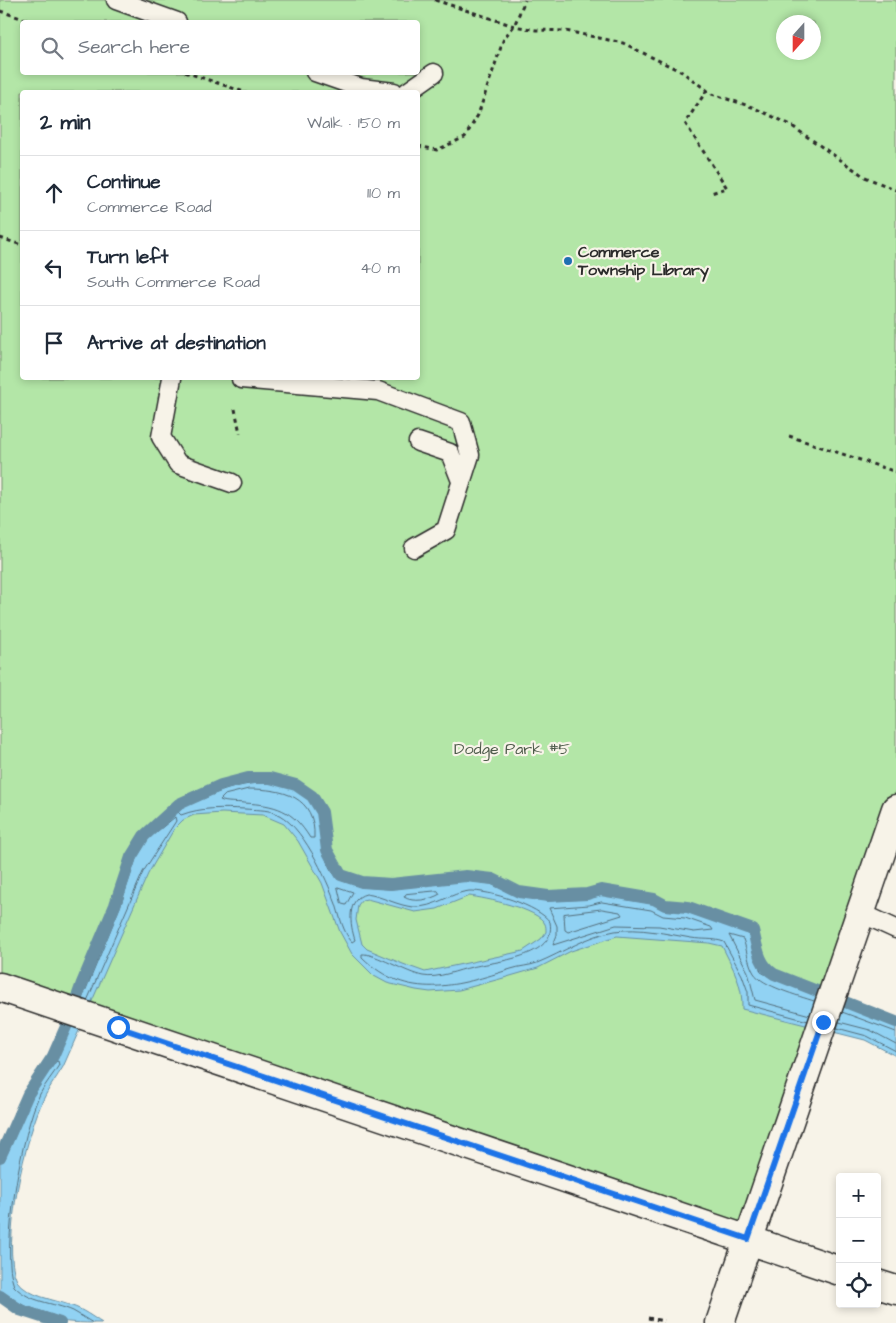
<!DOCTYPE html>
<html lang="en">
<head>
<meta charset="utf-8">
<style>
	:root { --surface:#fff; --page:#f6f6f7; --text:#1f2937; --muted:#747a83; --line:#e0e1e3 }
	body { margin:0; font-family:"Architects Daughter",sans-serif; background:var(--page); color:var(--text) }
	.controls { position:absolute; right:15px; bottom:15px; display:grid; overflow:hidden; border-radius:5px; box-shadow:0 2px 8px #0003 }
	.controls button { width:45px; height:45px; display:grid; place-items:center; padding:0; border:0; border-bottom:1px solid var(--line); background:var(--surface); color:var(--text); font:25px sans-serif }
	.compass { position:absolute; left:776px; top:15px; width:45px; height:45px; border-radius:50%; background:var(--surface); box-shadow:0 2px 8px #0003; rotate:201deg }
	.stop { position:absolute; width:15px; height:15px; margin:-11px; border:4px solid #1a73e8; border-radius:50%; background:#fff }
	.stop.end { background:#1a73e8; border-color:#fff; box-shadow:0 1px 5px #0008 }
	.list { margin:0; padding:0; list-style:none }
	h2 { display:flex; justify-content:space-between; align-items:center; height:65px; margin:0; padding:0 20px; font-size:21px }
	h2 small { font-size:16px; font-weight:400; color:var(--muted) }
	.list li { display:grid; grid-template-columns:32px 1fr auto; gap:15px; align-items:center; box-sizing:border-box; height:75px; padding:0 20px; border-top:1px solid var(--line) }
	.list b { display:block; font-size:19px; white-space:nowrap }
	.list p { margin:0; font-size:16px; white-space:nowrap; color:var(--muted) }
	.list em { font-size:16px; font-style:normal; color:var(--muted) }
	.icon { flex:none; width:28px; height:28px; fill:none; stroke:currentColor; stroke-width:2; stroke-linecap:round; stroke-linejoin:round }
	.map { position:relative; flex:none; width:896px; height:1323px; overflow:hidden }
	.search { position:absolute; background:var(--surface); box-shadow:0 2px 8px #0003; left:20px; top:20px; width:400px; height:55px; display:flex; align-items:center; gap:12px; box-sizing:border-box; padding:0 18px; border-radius:5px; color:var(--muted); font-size:19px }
	.panel { position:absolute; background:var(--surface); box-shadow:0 2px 8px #0003; left:20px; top:90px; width:400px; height:290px; border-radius:5px }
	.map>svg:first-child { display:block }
	.green { fill:#b3e6a7; stroke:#6f8869; fill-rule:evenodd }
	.water { fill:#91d2f3; stroke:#688fa3; fill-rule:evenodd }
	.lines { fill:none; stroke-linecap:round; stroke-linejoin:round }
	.shore { stroke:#546e7b; stroke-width:1 }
	.stream { stroke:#688fa3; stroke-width:12 }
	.lane-casing { stroke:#2b2b2b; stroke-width:21 }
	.secondary-casing { stroke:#2b2b2b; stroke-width:31 }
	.path { stroke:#2b2b2b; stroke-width:3; stroke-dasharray:4 4; stroke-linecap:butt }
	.lane { stroke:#f7f3e8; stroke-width:18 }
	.secondary { stroke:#f7f3e8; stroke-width:28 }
	.route { stroke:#1a73e8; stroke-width:6 }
	.poi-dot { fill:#1f6fb2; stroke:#f7f3e8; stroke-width:2 }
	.labels { text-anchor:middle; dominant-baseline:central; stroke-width:4.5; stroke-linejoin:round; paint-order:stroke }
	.poi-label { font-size:16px; font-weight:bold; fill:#2b2b2b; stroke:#f7f3e8; text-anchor:start }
	.park-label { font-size:16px; fill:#4d5a4a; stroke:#f7f3e8 }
</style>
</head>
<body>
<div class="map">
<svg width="896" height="1323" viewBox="0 0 896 1323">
	<rect width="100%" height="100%" fill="#f7f3e8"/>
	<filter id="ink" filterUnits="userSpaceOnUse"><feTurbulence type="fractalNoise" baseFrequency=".02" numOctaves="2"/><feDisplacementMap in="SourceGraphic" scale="10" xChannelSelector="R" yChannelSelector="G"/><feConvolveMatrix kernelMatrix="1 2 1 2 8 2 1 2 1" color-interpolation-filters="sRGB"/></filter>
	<g filter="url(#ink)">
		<path class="green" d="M 0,0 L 896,0 L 896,808 L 743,1232 L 0,979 ZM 22,22 L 418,22 L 418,72 L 22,72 ZM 784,22 L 814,22 L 814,52 L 784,52 ZM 22,92 L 418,92 L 418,378 L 22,378 Z"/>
		<path class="water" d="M 248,778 C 274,778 315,781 322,813 C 325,825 324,837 327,848 C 329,857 337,867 341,875 L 362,882 L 391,884 L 466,876 L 493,879 L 519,892 L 548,896 L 587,894 L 601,890 L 654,899 L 665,905 L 688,907 L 753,930 L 765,968 L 774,974 L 896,1022 L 896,1056 L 865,1040 L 742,1009 C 743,985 733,968 722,946 L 709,943 L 617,936 L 571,951 L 538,968 L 500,979 L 459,990 L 430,992 L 416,990 L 387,983 L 374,976 L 352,954 L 340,932 L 322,883 L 298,841 L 284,824 L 263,815 L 222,813 L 194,815 L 183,820 L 174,829 L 148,874 L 63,1067 C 57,1077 50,1086 45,1096 C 26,1132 0,1246 17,1281 C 28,1297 54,1299 72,1306 C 82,1309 93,1317 102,1323 C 58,1323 38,1321 0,1296 L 0,1157 L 28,1094 L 53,1056 L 68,1022 L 82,983 L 115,905 L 131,857 L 144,836 L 179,804 L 221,785 ZM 469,896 C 485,898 539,909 545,924 C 546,926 546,929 546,932 L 541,939 L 523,951 L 425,972 L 403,964 L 367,949 L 362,944 L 356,920 L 358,905 L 362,900 L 367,899 L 415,912 L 437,909 Z"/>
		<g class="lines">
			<path class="shore" d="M 249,789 C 283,789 316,796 314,838 L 310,838 C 292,809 276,805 244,803 C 236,802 226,803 220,800 L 225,795 Z
				M 338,887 L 353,892 L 346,905 L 342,904 Z
				M 438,891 L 440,894 C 430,900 413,903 404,897 L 406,894 Z
				M 602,902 L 651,910 L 663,916 L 685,918 L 711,927 L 713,930 L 694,932 L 659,926 L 616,925 L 553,945 L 557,935 L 557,926 L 549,908 L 589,905 Z
				M 602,909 L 620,912 L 622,915 L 568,932 L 565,930 L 564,914 Z
				M 82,999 L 120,907 L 136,859 L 148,839 L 175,817 L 176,821 L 143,872 L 87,1001
				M 844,1006 L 896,1026
				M 842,1012 L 896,1032
				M 810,1015 L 755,1000 L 748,972 L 729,935 L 743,939 C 747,950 748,963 754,973 C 762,986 799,996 814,1001
				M 808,1021 L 748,1005 L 748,992 L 742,975 L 724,942 C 713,938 703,940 691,938 C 667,934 639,927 615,931 C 586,936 564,952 537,963 C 529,966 520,966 511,969 C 458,986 407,1002 362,957 L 362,954 C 375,953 406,973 423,976 C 438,979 458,970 472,967 C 495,961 557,958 550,922 C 539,906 489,890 469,891 C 450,893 434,908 414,907 C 398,906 382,896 366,894 C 346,899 350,925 355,940 L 352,942 C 343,932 340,917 336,904 C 326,878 302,823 275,813 C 266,809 255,810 245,809 C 223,808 202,807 181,815 L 178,812 C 185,805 196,802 205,798 C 237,783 289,770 314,806 C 327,827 316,861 340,880 L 361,887 L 390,889 L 466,881 L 491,884 L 517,896 L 547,901 L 588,899 L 602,895 L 653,904 L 664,909 L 687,912 L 748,933 L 761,972 L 772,978 L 816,995
				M 839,1022 L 870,1030 L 896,1044
				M 837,1028 L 867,1036 L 896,1051
				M 0,1157 L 7,1154 L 32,1097 L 55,1062 L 58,1061 L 59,1065 C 53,1075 45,1084 40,1094 C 22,1130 0,1252 14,1286 C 30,1303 53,1302 73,1311 C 80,1315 86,1319 93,1323
				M 0,1292 L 23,1305 L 55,1316 L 58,1323"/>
			<path class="stream" d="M 0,1157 L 28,1094 L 53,1056 L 68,1022 L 82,983 L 115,905 L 131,857 L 144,836 L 179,804 L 221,785 L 248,778 L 270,778 L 296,785 L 312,796 L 322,812 L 327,850 L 341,875 L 362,882 L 391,884 L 466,876 L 493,879 L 519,892 L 548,896 L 587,894 L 601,890 L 654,899 L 665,905 L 688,907 L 753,930 C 757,946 758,964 774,974 L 896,1022
				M 0,1296 L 20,1310 L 60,1323"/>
			<defs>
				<path id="lane" d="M 116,0 L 177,22
					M 315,72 L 361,88 L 394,92
					M 407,92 L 434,73
					M 172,378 L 161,437 L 178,464 L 232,483
					M 241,379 L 378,391 L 461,422 L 470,455 L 446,530 L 414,548
					M 418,442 L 450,453 L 461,481
					M 861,913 L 896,929"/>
				<path id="secondary" d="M 0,987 L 840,1271
					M 877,1284 L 896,1290
					M 720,1323 L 896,809"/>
			</defs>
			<use href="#lane" class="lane-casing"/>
			<use href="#secondary" class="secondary-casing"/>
			<path class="path" d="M 435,0 L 514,26 L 536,30 L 566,31 L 623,43 L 682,72 L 712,94 L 752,107 L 789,124 L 865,177 L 896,190
				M 0,11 L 33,22
				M 185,72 L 244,92
				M 707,90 L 685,123 L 727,188 L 711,193
				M 418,146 L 437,150 L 465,137 L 478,115 L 504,38 L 514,26 L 525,0
				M 0,238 L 22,245
				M 235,409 L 240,433
				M 789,436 L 896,472
				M 861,1177 L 861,1176
				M 648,1318 L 664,1321"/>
			<use href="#lane" class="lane"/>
			<use href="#secondary" class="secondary"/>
		</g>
	</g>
	<g class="lines" filter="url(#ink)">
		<path class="route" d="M 118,1027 L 748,1239 L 823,1022"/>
	</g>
	<circle class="poi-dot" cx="568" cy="261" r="5"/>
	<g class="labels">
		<g class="poi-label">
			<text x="578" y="252">Commerce<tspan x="578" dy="18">Township Library</tspan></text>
		</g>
		<g class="park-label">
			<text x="512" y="749">Dodge Park #5</text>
		</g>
	</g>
</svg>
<div class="controls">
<button>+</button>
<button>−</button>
<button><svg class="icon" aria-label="locate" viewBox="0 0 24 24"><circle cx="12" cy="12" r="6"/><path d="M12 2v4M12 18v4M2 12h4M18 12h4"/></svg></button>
</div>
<svg class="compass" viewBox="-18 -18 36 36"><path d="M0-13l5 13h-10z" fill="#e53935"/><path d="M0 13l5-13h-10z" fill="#747a83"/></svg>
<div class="stop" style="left:118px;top:1027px"></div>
<div class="stop end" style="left:823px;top:1022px"></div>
<div class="search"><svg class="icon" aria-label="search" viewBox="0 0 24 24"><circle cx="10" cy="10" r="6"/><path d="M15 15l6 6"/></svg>Search here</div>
<section class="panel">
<h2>2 min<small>Walk · 150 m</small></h2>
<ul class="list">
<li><svg class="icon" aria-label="ahead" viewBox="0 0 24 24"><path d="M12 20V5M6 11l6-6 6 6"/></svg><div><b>Continue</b><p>Commerce Road</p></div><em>110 m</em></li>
<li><svg class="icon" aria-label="left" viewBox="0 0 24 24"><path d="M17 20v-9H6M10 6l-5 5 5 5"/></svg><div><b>Turn left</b><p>South Commerce Road</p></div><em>40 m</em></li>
<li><svg class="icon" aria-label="arrive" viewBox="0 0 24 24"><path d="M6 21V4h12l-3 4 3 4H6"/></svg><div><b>Arrive at destination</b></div></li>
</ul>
</section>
</div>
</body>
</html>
